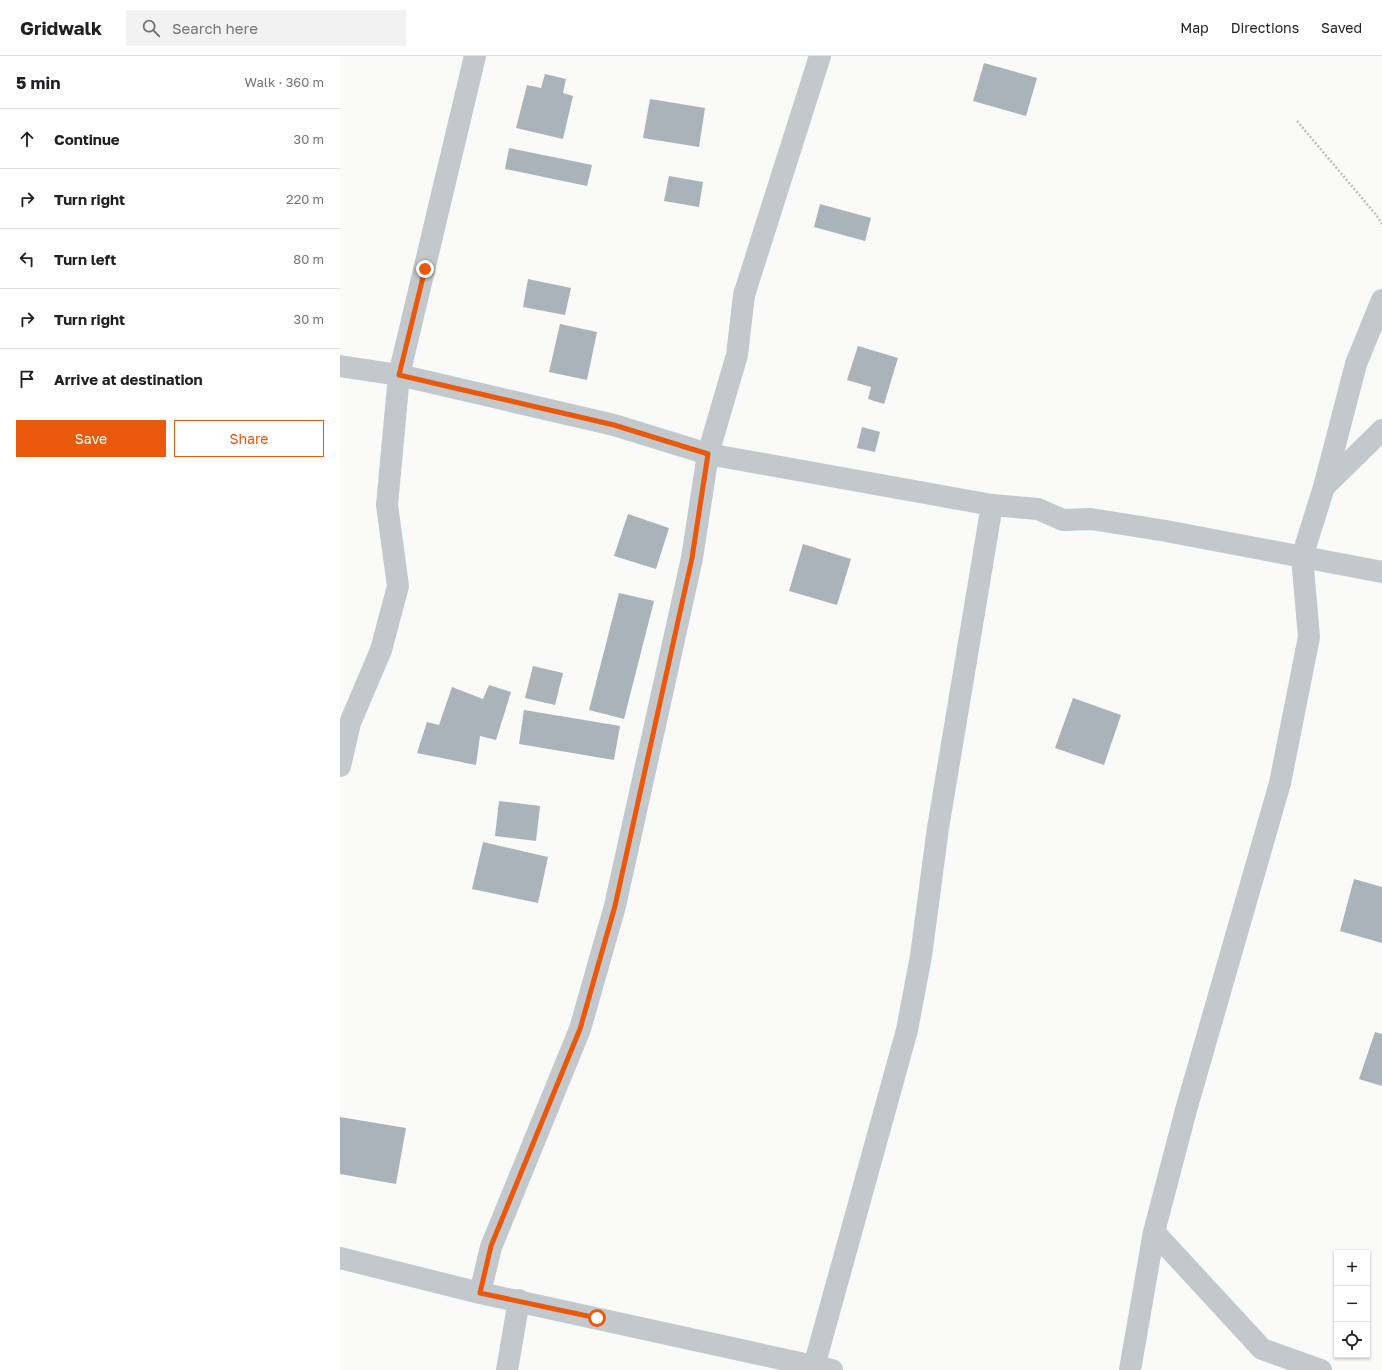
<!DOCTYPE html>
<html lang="en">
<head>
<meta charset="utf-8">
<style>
	:root { --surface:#fff; --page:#f2f2f2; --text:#202124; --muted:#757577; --line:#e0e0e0; --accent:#ea580c }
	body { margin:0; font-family:"Golos Text",sans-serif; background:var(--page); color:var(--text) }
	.controls { position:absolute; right:12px; bottom:12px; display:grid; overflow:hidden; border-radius:0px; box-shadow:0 1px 3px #0004 }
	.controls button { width:36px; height:36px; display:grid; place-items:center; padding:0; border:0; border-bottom:1px solid var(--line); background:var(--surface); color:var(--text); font:20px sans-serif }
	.stop { position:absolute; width:12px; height:12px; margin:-9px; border:3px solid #ea580c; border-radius:50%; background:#fff }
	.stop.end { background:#ea580c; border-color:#fff; box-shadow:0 1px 4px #0008 }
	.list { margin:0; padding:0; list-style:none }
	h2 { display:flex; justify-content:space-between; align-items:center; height:52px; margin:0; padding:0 16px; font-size:17px }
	h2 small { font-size:13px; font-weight:400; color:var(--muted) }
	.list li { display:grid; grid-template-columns:26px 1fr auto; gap:12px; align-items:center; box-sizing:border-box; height:60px; padding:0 16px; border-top:1px solid var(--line) }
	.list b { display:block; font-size:15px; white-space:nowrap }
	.list em { font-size:13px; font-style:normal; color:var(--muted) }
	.actions { display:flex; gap:8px; padding:12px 16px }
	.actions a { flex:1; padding:9px 0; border:1px solid var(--accent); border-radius:0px; text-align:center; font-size:14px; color:var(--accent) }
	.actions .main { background:var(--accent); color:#fff }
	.icon { flex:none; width:22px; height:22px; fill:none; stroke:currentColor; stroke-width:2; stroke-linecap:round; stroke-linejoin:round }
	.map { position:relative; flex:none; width:1042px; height:1314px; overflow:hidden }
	header { display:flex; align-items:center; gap:24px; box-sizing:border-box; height:56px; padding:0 20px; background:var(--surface); border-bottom:1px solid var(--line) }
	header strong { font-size:19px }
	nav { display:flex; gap:22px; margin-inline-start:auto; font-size:14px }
	.search { width:280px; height:36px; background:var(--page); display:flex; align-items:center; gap:10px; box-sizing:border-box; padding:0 14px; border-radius:0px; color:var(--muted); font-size:15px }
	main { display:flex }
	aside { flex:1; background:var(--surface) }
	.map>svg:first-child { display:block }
	.building { fill:#aab3b9 }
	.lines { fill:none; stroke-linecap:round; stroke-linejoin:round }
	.path { stroke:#bbbfc2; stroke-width:2.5; stroke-dasharray:2 2; stroke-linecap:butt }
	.street { stroke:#c3c8cc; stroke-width:22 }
	.route { stroke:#ea580c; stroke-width:5 }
</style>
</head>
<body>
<header>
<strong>Gridwalk</strong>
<div class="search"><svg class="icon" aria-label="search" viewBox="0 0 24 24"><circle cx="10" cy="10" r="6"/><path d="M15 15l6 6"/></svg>Search here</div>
<nav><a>Map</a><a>Directions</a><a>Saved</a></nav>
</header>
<main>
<aside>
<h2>5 min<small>Walk · 360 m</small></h2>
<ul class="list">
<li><svg class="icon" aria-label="ahead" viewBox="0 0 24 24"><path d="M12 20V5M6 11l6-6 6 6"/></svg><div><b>Continue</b></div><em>30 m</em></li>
<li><svg class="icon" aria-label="right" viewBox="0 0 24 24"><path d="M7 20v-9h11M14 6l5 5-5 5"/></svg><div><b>Turn right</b></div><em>220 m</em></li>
<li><svg class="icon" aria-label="left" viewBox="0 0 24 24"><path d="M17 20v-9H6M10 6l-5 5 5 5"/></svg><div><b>Turn left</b></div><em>80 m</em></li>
<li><svg class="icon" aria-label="right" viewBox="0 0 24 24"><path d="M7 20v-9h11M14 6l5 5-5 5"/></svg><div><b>Turn right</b></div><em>30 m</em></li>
<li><svg class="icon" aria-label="arrive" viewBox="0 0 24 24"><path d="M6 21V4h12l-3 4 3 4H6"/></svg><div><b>Arrive at destination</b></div></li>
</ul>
<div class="actions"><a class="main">Save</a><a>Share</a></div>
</aside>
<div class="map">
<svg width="1042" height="1314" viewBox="0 0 1042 1314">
	<rect width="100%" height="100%" fill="#fafaf8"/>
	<path class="building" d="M 644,7 L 697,22 L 686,60 L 633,45 Z
		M 205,18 L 226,23 L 223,37 L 233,40 L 223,83 L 176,72 L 187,29 L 201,32 Z
		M 310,43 L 365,52 L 359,91 L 303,82 Z
		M 169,92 L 252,109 L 247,130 L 165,113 Z
		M 329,120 L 363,126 L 359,151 L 324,145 Z
		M 480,148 L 531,162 L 525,185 L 474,171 Z
		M 188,223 L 231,232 L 225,259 L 183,251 Z
		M 220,268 L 257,276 L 247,324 L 209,316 Z
		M 518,290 L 558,302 L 544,348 L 528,343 L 531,331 L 507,324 Z
		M 522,371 L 540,376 L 535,396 L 517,392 Z
		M 288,458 L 329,472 L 316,513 L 274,500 Z
		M 463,488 L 511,503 L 497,549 L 449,535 Z
		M 279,537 L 314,545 L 284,663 L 249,654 Z
		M 193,610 L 223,617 L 215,649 L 185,642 Z
		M 149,629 L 171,636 L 156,684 L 140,680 L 136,709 L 77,697 L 87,666 L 99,669 L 112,631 L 143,643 Z
		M 733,642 L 781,659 L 764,709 L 715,692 Z
		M 184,654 L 280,670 L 274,704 L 179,688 Z
		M 159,745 L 200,750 L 196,785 L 155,780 Z
		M 143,786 L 208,801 L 198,847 L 132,833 Z
		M 1014,823 L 1042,831 L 1042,887 L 1000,875 Z
		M 1035,976 L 1042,978 L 1042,1030 L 1019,1023 Z
		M 0,1061 L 66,1072 L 56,1128 L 0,1118 Z"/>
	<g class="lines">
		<path class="path" d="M 957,65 L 1037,160 L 1042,168"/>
		<path class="street" d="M 0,310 L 59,319 L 274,369 L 368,398 L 652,449 L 698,453 L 723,464 L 751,463 L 826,475 L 1042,516
			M 984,431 L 1016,308 L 1042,244
			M 0,710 L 10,667 L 41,594 L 58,530 L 47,449 L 59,319 L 135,0
			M 814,1176 L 922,1293 L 981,1314
			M 0,1202 L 140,1237 L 151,1191 L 240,973 L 275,850 L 352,502 L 368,398 L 397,299 L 404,239 L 480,0
			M 140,1237 L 492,1314
			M 167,1314 L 179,1244
			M 473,1314 L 567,974 L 581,900 L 598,772 L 652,449
			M 790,1314 L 814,1176 L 846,1054 L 940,727 L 969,581 L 962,501 L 984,431 L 1042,374"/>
	</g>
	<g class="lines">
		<path class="route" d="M 85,213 L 59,319 L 274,369 L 368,398 L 352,502 L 275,850 L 240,973 L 151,1190 L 140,1237 L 257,1262"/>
	</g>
</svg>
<div class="controls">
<button>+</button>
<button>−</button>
<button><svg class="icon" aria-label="locate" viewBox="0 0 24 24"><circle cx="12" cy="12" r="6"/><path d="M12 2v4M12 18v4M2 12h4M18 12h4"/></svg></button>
</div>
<div class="stop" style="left:257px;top:1262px"></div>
<div class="stop end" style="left:85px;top:213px"></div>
</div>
</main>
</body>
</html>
